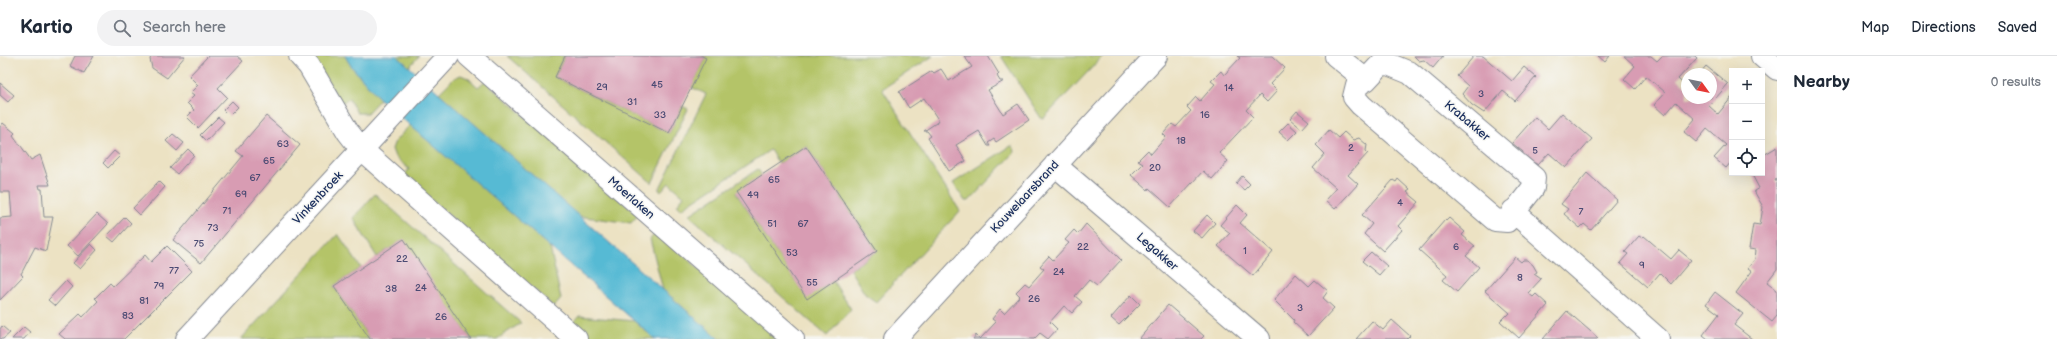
<!DOCTYPE html>
<html lang="en">
<head>
<meta charset="utf-8">
<style>
	:root { --surface:#fff; --page:#f2f2f3; --text:#1f2937; --muted:#747a83; --line:#e0e1e3 }
	body { margin:0; font-family:"Balsamiq Sans",sans-serif; background:var(--page); color:var(--text) }
	.controls { position:absolute; right:12px; top:12px; display:grid; overflow:hidden; border-radius:0px; box-shadow:0 4px 16px #0002 }
	.controls button { width:36px; height:36px; display:grid; place-items:center; padding:0; border:0; border-bottom:1px solid var(--line); background:var(--surface); color:var(--text); font:20px sans-serif }
	.compass { position:absolute; left:1681px; top:12px; width:36px; height:36px; border-radius:50%; background:var(--surface); box-shadow:0 4px 16px #0002; rotate:123deg }
	.list { margin:0; padding:0; list-style:none }
	h2 { display:flex; justify-content:space-between; align-items:center; height:52px; margin:0; padding:0 16px; font-size:17px }
	h2 small { font-size:13px; font-weight:400; color:var(--muted) }
	.icon { flex:none; width:22px; height:22px; fill:none; stroke:currentColor; stroke-width:2; stroke-linecap:round; stroke-linejoin:round }
	.map { position:relative; flex:none; width:1777px; height:283px; overflow:hidden }
	header { display:flex; align-items:center; gap:24px; box-sizing:border-box; height:56px; padding:0 20px; background:var(--surface); border-bottom:1px solid var(--line) }
	header strong { font-size:19px }
	nav { display:flex; gap:22px; margin-inline-start:auto; font-size:14px }
	.search { width:280px; height:36px; background:var(--page); display:flex; align-items:center; gap:10px; box-sizing:border-box; padding:0 14px; border-radius:22px; color:var(--muted); font-size:15px }
	main { display:flex }
	aside { flex:1; background:var(--surface) }
	.map>svg:first-child { display:block }
	.green { fill:#b4c468; stroke:#687a63 }
	.water { fill:#56bad4; stroke:#387499 }
	.building { fill:#d89cb3 }
	.lines { fill:none; stroke-linecap:round; stroke-linejoin:round }
	.minor-casing { stroke:#848890; stroke-width:24 }
	.minor { stroke:#fff; stroke-width:22 }
	.labels { text-anchor:middle; dominant-baseline:central; stroke-width:3; stroke-linejoin:round; paint-order:stroke }
	.number-label { font-size:10px; fill:#4a4a73 }
	.street-label { font-size:12px; fill:#1b2f5e; stroke:#f6f6f2 }
</style>
</head>
<body>
<header>
<strong>Kartio</strong>
<div class="search"><svg class="icon" aria-label="search" viewBox="0 0 24 24"><circle cx="10" cy="10" r="6"/><path d="M15 15l6 6"/></svg>Search here</div>
<nav><a>Map</a><a>Directions</a><a>Saved</a></nav>
</header>
<main>
<div class="map">
<svg width="1777" height="283" viewBox="0 0 1777 283">
	<rect width="100%" height="100%" fill="#f6f6f2"/>
	<filter id="ink" filterUnits="userSpaceOnUse"><feTurbulence type="fractalNoise" baseFrequency=".025" numOctaves="2"/><feDisplacementMap in="SourceGraphic" scale="8" xChannelSelector="R" yChannelSelector="G"/><feConvolveMatrix kernelMatrix="1 2 1 2 8 2 1 2 1" color-interpolation-filters="sRGB"/></filter>
	<filter id="wash" filterUnits="userSpaceOnUse"><feTurbulence type="fractalNoise" baseFrequency=".012" numOctaves="4" result="noise"/><feDisplacementMap in="SourceGraphic" scale="16" xChannelSelector="R" yChannelSelector="G"/><feGaussianBlur stdDeviation="0.9" result="paint"/><feColorMatrix in="noise" values="0 0 0 0 0 0 0 0 0 0 0 0 0 0 0 0 0 1.4 0 .05"/><feComposite in="paint" operator="in"/></filter>
	<g filter="url(#wash)">
		<rect width="100%" height="100%" fill="#ece2c3"/>
		<path class="green" d="M 311,0 L 345,0 L 351,10 L 380,43 L 367,57 L 357,57 L 349,43 L 341,47 Z
			M 397,0 L 419,0 L 409,11 Z
			M 507,0 L 565,0 L 555,21 L 669,77 L 682,50 L 688,53 L 652,127 Z
			M 702,0 L 933,0 L 882,33 L 960,155 L 876,246 L 865,238 L 850,214 L 877,195 L 806,90 L 779,108 L 770,94 L 681,153 L 677,149 L 684,140 L 669,127 L 661,136 L 659,134 L 706,38 L 691,31 L 706,2 Z
			M 1001,0 L 1103,0 L 1043,63 L 1041,62 Z
			M 461,19 L 468,22 L 478,31 L 485,25 L 638,159 L 631,167 L 578,160 L 439,37 L 454,22 Z
			M 410,69 L 550,191 L 561,243 L 554,251 L 404,120 L 409,113 L 395,101 L 392,93 L 395,85 Z
			M 1011,90 L 1014,92 L 1015,96 L 969,145 L 965,145 L 953,127 Z
			M 758,113 L 762,120 L 736,137 L 807,242 L 833,225 L 851,253 L 827,280 L 689,159 Z
			M 375,138 L 521,267 L 497,283 L 471,283 L 403,184 L 377,201 L 353,162 Z
			M 657,176 L 780,283 L 719,283 L 663,234 L 650,183 Z
			M 338,178 L 361,212 L 334,230 L 370,283 L 241,283 Z
			M 579,260 L 634,265 L 655,283 L 591,283 L 573,267 Z"/>
		<path class="water" d="M 345,0 L 397,0 L 719,283 L 655,283 L 380,43 L 351,10 Z"/>
		<g id="blocks">
			<path class="building" d="M 75,0 L 94,0 L 84,17 L 70,10 Z
				M 152,0 L 185,0 L 167,22 L 152,12 L 150,3 Z
				M 208,0 L 237,0 L 243,5 L 218,32 L 227,41 L 198,72 L 187,61 L 194,54 L 187,47 L 194,40 L 190,37 L 198,29 L 189,20 Z
				M 565,0 L 702,0 L 706,2 L 669,77 L 555,21 Z
				M 964,0 L 988,0 L 999,18 L 997,20 L 1000,25 L 1004,25 L 988,34 L 1003,58 L 1018,48 L 1029,64 L 996,86 L 994,83 L 988,87 L 990,90 L 988,90 L 979,75 L 956,89 L 966,105 L 949,115 L 928,82 L 931,80 L 927,75 L 924,75 L 939,65 L 924,42 L 909,52 L 899,36 L 932,15 L 934,17 L 941,13 L 949,25 L 972,11 Z
				M 1237,0 L 1272,0 L 1285,12 L 1270,28 L 1277,35 L 1267,46 L 1260,39 L 1246,54 L 1253,61 L 1219,97 L 1228,105 L 1212,123 L 1203,115 L 1170,151 L 1149,132 L 1148,134 L 1131,119 L 1143,107 L 1138,104 L 1148,94 L 1151,98 L 1158,90 L 1166,81 L 1163,78 L 1172,68 L 1176,71 L 1191,55 L 1187,51 L 1196,41 L 1200,45 L 1215,28 L 1211,25 L 1221,15 L 1224,19 L 1240,2 Z
				M 1414,0 L 1443,0 L 1433,12 L 1424,4 L 1419,5 Z
				M 1474,0 L 1483,0 L 1512,25 L 1524,11 L 1536,21 L 1515,45 L 1503,35 L 1484,57 L 1472,49 L 1462,38 L 1468,30 L 1457,20 Z
				M 1598,0 L 1610,0 L 1605,6 Z
				M 1624,0 L 1651,0 L 1657,5 L 1662,0 L 1695,0 L 1697,2 L 1678,23 L 1687,31 L 1687,42 L 1711,42 L 1711,18 L 1699,18 L 1706,10 L 1728,28 L 1709,50 L 1718,58 L 1732,41 L 1732,105 L 1726,112 L 1714,102 L 1726,89 L 1707,73 L 1696,86 L 1684,76 L 1695,63 L 1676,46 L 1665,59 L 1654,49 L 1665,36 L 1646,20 L 1635,33 L 1624,23 L 1635,10 Z
				M 0,27 L 14,39 L 8,46 L 0,39 Z
				M 232,45 L 238,51 L 229,60 L 223,54 Z
				M 1297,55 L 1309,65 L 1302,73 L 1290,63 Z
				M 1562,57 L 1592,83 L 1566,112 L 1549,97 L 1538,109 L 1535,107 L 1531,108 L 1522,100 L 1523,96 L 1512,87 L 1535,61 L 1548,73 Z
				M 266,60 L 300,89 L 201,207 L 173,184 L 243,100 L 236,95 Z
				M 218,61 L 224,66 L 206,85 L 200,79 Z
				M 3,67 L 15,77 L 13,79 L 31,104 L 40,99 L 50,129 L 39,129 L 40,133 L 42,133 L 44,161 L 53,161 L 46,195 L 35,191 L 21,218 L 23,220 L 0,244 L 0,162 L 12,161 L 10,136 L 0,136 L 0,71 Z
				M 1288,67 L 1297,75 L 1288,84 L 1279,76 Z
				M 1329,74 L 1338,82 L 1344,76 L 1353,84 L 1359,82 L 1367,89 L 1366,95 L 1368,97 L 1348,119 L 1358,128 L 1335,153 L 1325,144 L 1336,132 L 1313,112 L 1325,98 L 1316,89 Z
				M 173,78 L 184,87 L 177,95 L 166,85 Z
				M 806,90 L 877,195 L 807,243 L 736,136 Z
				M 1777,91 L 1777,123 L 1775,124 L 1777,127 L 1777,213 L 1767,226 L 1777,234 L 1777,260 L 1772,266 L 1736,237 L 1752,215 L 1748,212 L 1755,203 L 1756,194 L 1749,193 L 1753,168 L 1760,169 L 1763,151 L 1754,135 L 1759,132 L 1751,117 L 1762,117 L 1762,100 Z
				M 188,93 L 194,99 L 177,118 L 170,112 Z
				M 114,95 L 120,100 L 108,112 L 103,107 Z
				M 1587,117 L 1617,144 L 1591,174 L 1584,168 L 1580,172 L 1564,158 L 1568,153 L 1561,148 Z
				M 1242,120 L 1250,128 L 1244,134 L 1236,127 Z
				M 1398,123 L 1410,134 L 1407,136 L 1419,146 L 1398,170 L 1402,174 L 1383,195 L 1364,178 L 1372,168 L 1362,159 L 1393,124 L 1396,126 Z
				M 159,125 L 165,131 L 140,159 L 133,152 Z
				M 1237,149 L 1247,159 L 1240,167 L 1273,196 L 1253,220 L 1218,190 L 1230,177 L 1220,169 Z
				M 97,158 L 108,168 L 78,200 L 67,190 Z
				M 1207,159 L 1215,167 L 1202,182 L 1193,175 Z
				M 125,161 L 131,167 L 114,186 L 107,180 Z
				M 1449,162 L 1465,176 L 1462,179 L 1475,190 L 1466,200 L 1479,211 L 1457,236 L 1443,224 L 1447,219 L 1419,194 L 1445,164 L 1446,165 Z
				M 1086,168 L 1121,204 L 1097,230 L 1089,224 L 1075,240 L 1082,246 L 1072,257 L 1064,250 L 1050,266 L 1057,273 L 1048,283 L 1040,277 L 1034,283 L 973,283 L 976,279 L 980,283 L 996,266 L 992,263 L 1000,253 L 1004,257 L 1020,240 L 1016,236 L 1025,227 L 1029,230 L 1044,213 L 1040,210 L 1049,200 L 1053,204 L 1069,187 L 1065,184 L 1074,174 L 1078,178 Z
				M 1639,180 L 1642,182 L 1644,180 L 1671,203 L 1679,194 L 1691,204 L 1671,228 L 1660,217 L 1648,231 L 1620,207 L 1628,198 L 1625,196 Z
				M 404,183 L 471,283 L 370,283 L 334,230 Z
				M 91,188 L 97,194 L 80,213 L 73,207 Z
				M 167,190 L 192,215 L 124,283 L 65,283 L 59,278 L 80,258 L 83,261 L 98,245 L 95,242 L 110,227 L 113,230 L 145,199 L 151,206 Z
				M 1371,196 L 1387,210 L 1379,219 L 1362,205 Z
				M 1515,201 L 1521,206 L 1523,204 L 1527,204 L 1533,209 L 1537,216 L 1534,218 L 1541,223 L 1528,237 L 1533,241 L 1536,238 L 1548,249 L 1519,282 L 1500,265 L 1506,259 L 1507,260 L 1510,257 L 1485,235 Z
				M 1296,218 L 1309,230 L 1315,224 L 1328,235 L 1323,242 L 1334,252 L 1308,280 L 1293,266 L 1294,264 L 1274,244 Z
				M 66,225 L 72,231 L 55,250 L 48,244 Z
				M 1715,236 L 1743,258 L 1734,269 L 1752,283 L 1708,283 L 1703,279 L 1719,258 L 1706,248 Z
				M 1131,239 L 1140,248 L 1119,269 L 1111,262 Z
				M 1168,249 L 1204,280 L 1201,283 L 1139,283 Z
				M 1567,255 L 1598,282 L 1597,283 L 1543,283 Z
				M 1392,264 L 1410,280 L 1407,283 L 1356,283 L 1372,265 L 1383,274 Z
				M 2,270 L 10,277 L 3,283 L 0,283 L 0,273 Z
				M 24,271 L 30,276 L 24,283 L 12,283 Z"/>
		</g>
	</g>
	<g filter="url(#ink)">
		<use href="#blocks" fill-opacity="0" stroke="#848890" stroke-width="1"/>
		<g class="lines">
			<defs>
				<path id="minor" d="M 300,0 L 309,10 L 348,76 L 362,94 L 576,283
					M 469,0 L 793,283
					M 1336,0 L 1366,24
					M 1762,0 L 1777,13
					M 1383,6 L 1410,17 L 1534,122 L 1533,132 L 1507,165 L 1495,164 L 1361,49 L 1354,41 L 1357,29 L 1366,24 Z
					M 1055,109 L 1259,283
					M 1513,155 L 1658,283
					M 187,283 L 448,0
					M 895,283 L 1156,0"/>
			</defs>
			<use href="#minor" class="minor-casing"/>
			<use href="#minor" class="minor"/>
		</g>
	</g>
	<g class="labels">
		<g class="number-label">
			<text x="657" y="29">45</text>
			<text x="602" y="31">29</text>
			<text x="1229" y="32">14</text>
			<text x="1481" y="38">3</text>
			<text x="632" y="46">31</text>
			<text x="660" y="59">33</text>
			<text x="1205" y="59">16</text>
			<text x="1181" y="85">18</text>
			<text x="283" y="88">63</text>
			<text x="1351" y="92">2</text>
			<text x="1535" y="95">5</text>
			<text x="269" y="105">65</text>
			<text x="1155" y="112">20</text>
			<text x="255" y="122">67</text>
			<text x="774" y="124">65</text>
			<text x="241" y="138">69</text>
			<text x="753" y="139">49</text>
			<text x="1400" y="147">4</text>
			<text x="227" y="155">71</text>
			<text x="1581" y="156">7</text>
			<text x="772" y="168">51</text>
			<text x="803" y="168">67</text>
			<text x="213" y="172">73</text>
			<text x="199" y="188">75</text>
			<text x="1083" y="191">22</text>
			<text x="1456" y="191">6</text>
			<text x="1245" y="195">1</text>
			<text x="792" y="197">53</text>
			<text x="402" y="203">22</text>
			<text x="1642" y="209">9</text>
			<text x="174" y="215">77</text>
			<text x="1059" y="216">24</text>
			<text x="1520" y="222">8</text>
			<text x="812" y="227">55</text>
			<text x="159" y="230">79</text>
			<text x="421" y="232">24</text>
			<text x="391" y="233">38</text>
			<text x="1034" y="243">26</text>
			<text x="144" y="245">81</text>
			<text x="1300" y="252">3</text>
			<text x="128" y="260">83</text>
			<text x="441" y="261">26</text>
		</g>
		<g class="street-label">
			<text transform="translate(1467 65) rotate(40)">Krabakker</text>
			<text transform="translate(1025 141) rotate(-47)">Kouwelaarsbrand</text>
			<text transform="translate(318 142) rotate(-47)">Vinkenbroek</text>
			<text transform="translate(631 142) rotate(41)">Moerlaken</text>
			<text transform="translate(1157 196) rotate(41)">Legakker</text>
		</g>
	</g>
</svg>
<div class="controls">
<button>+</button>
<button>−</button>
<button><svg class="icon" aria-label="locate" viewBox="0 0 24 24"><circle cx="12" cy="12" r="6"/><path d="M12 2v4M12 18v4M2 12h4M18 12h4"/></svg></button>
</div>
<svg class="compass" viewBox="-18 -18 36 36"><path d="M0-13l5 13h-10z" fill="#e53935"/><path d="M0 13l5-13h-10z" fill="#747a83"/></svg>
</div>
<aside>
<h2>Nearby<small>0 results</small></h2>
<ul class="list">
</ul>
</aside>
</main>
</body>
</html>
